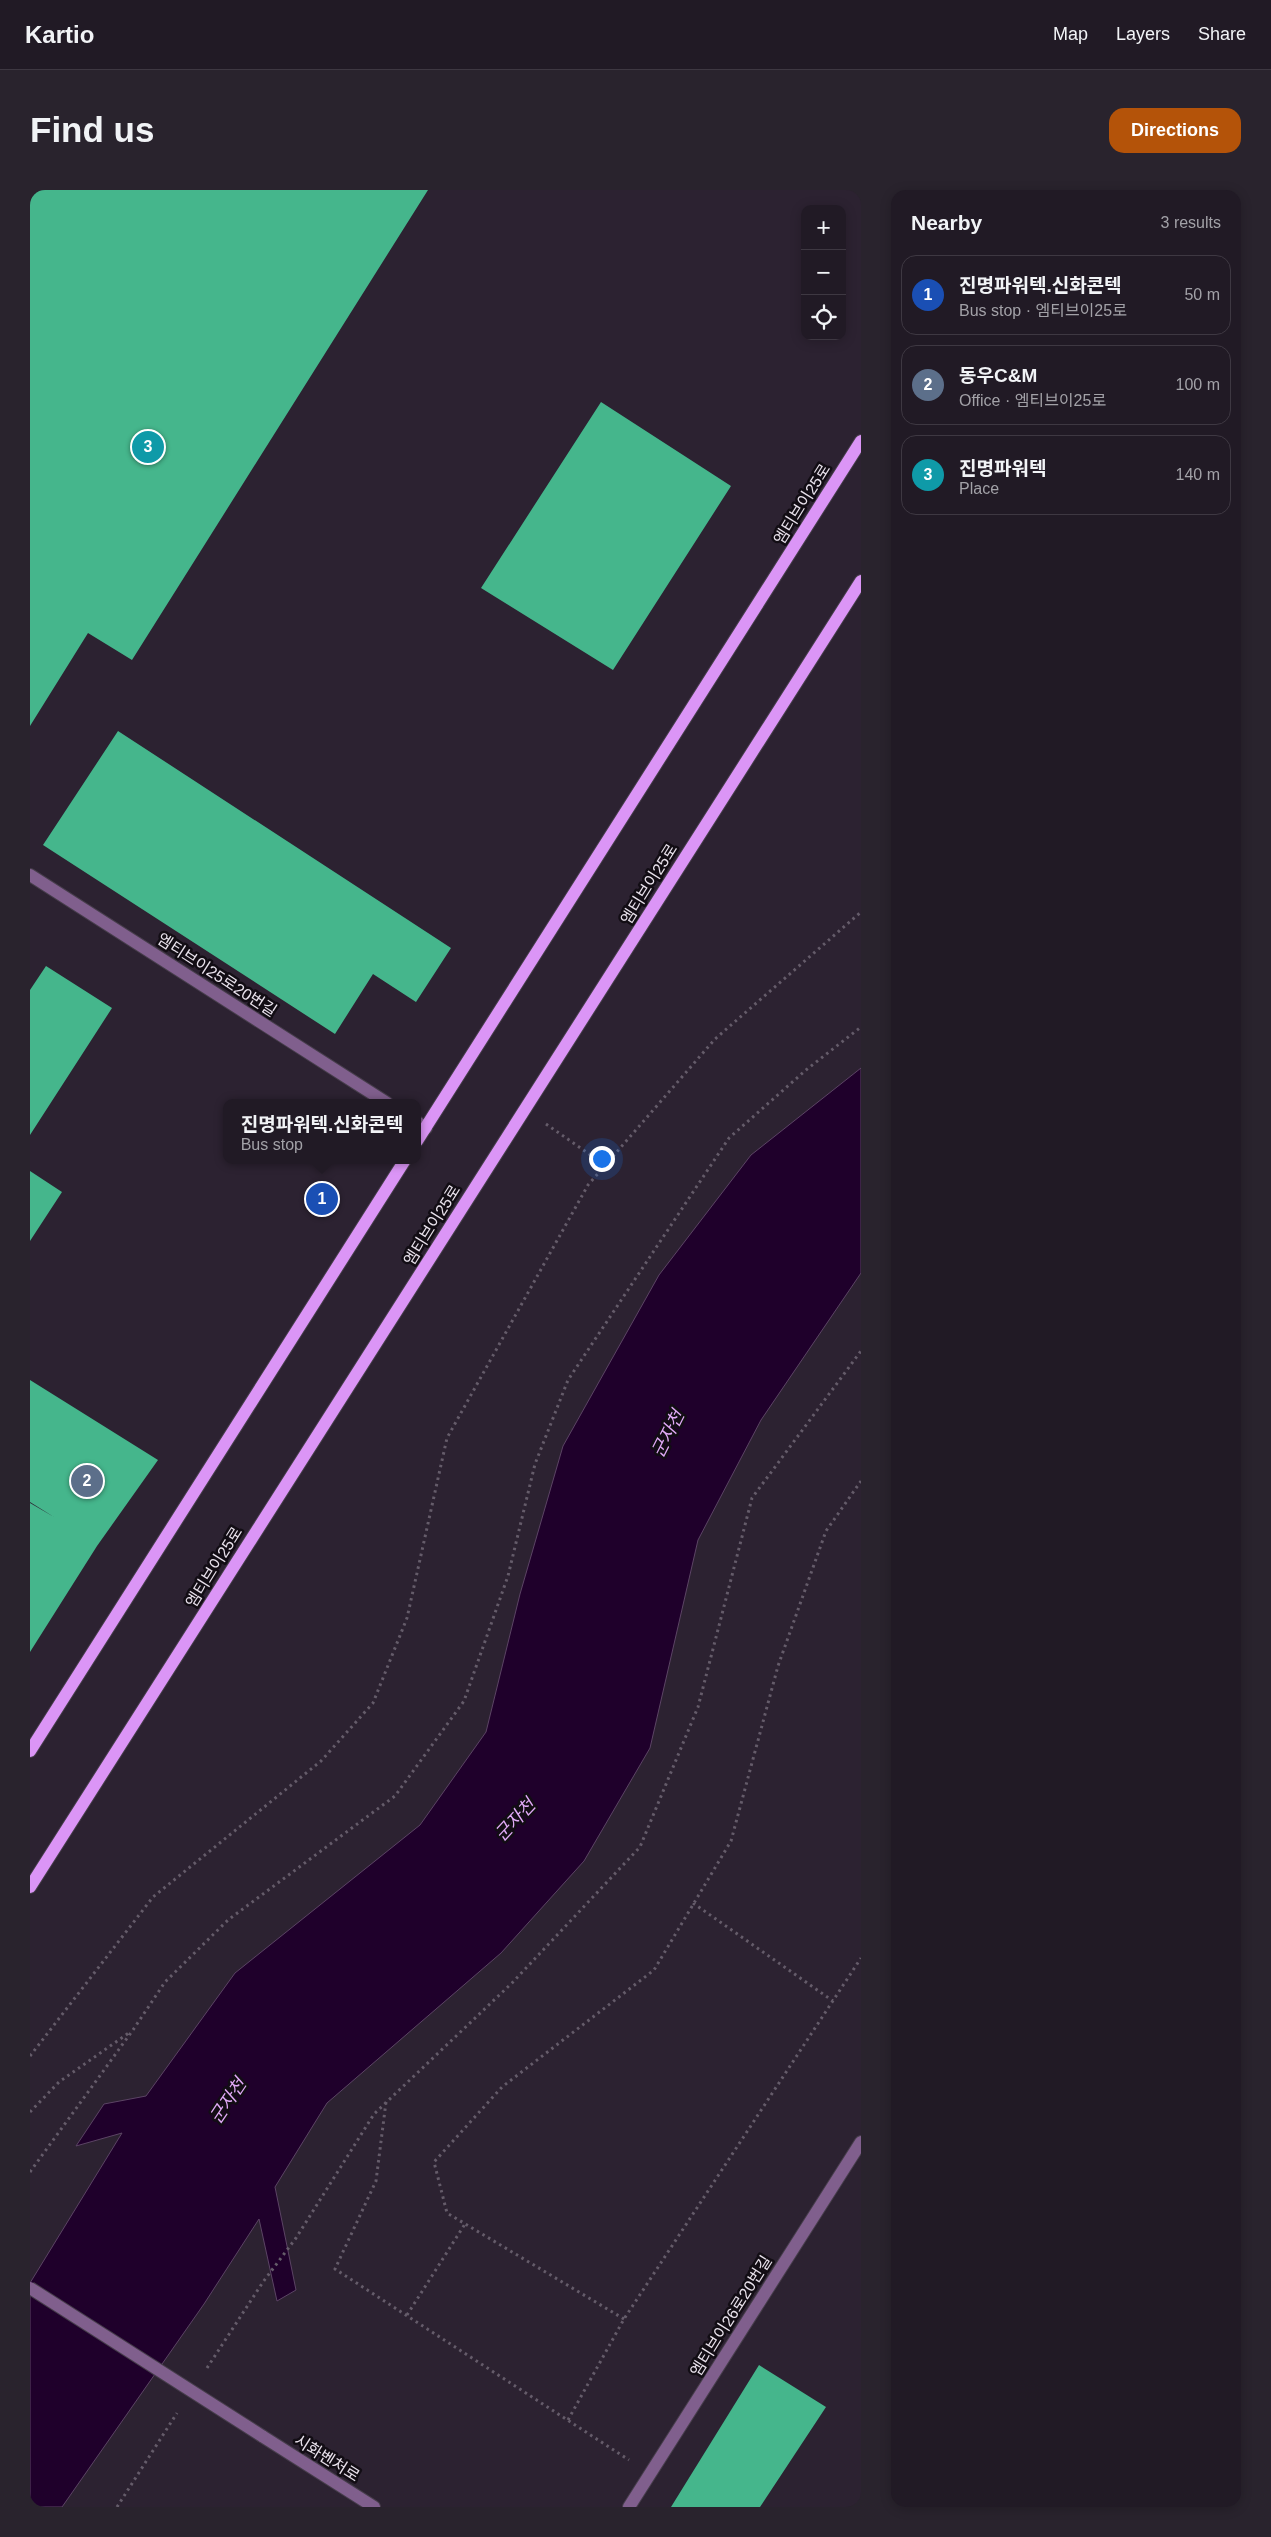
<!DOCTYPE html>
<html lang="en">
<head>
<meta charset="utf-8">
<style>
	:root { --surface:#211a25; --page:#29232d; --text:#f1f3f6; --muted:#a2a1a7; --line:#3e3842; --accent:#b45309 }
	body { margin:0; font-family:Arial,"Noto Sans KR",sans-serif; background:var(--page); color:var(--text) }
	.controls { position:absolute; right:15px; top:15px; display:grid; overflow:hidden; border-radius:10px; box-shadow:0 2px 12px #0003 }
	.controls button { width:45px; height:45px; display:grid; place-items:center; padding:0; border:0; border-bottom:1px solid var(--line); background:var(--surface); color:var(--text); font:25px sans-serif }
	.you { position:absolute; left:571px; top:968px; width:18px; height:18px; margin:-12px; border:4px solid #fff; border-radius:50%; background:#1a73e8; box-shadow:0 0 0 8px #1a73e833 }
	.badge { display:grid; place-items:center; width:32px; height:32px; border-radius:50%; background:var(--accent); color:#fff; font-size:16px; font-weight:700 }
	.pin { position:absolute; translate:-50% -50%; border:2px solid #fff; box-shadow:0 1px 5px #0006 }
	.popup { position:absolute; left:193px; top:909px; width:198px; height:65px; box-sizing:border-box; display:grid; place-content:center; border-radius:10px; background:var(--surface); filter:drop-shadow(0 1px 4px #0005); font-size:16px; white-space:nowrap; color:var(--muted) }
	.popup b { font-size:19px; color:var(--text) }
	.popup::after { content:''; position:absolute; left:50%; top:100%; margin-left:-10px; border:10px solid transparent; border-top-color:var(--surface) }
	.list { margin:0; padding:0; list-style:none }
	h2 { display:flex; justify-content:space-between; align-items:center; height:65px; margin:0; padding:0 20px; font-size:21px }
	h2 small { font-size:16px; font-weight:400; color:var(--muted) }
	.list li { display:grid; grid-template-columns:32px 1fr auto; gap:15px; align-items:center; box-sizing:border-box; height:80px; margin:0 10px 10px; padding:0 10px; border:1px solid var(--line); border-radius:15px }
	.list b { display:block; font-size:19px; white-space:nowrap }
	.list p { margin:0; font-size:16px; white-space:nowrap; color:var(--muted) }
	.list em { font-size:16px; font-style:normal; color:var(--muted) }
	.icon { flex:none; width:28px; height:28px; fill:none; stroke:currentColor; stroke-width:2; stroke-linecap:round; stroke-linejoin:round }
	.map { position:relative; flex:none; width:831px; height:2317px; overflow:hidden; border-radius:15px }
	header { display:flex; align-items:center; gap:30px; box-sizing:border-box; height:70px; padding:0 25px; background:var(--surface); border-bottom:1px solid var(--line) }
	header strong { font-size:24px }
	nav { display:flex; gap:28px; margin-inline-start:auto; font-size:18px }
	.intro { display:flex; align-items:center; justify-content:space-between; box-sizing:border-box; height:120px; padding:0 30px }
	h1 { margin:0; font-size:35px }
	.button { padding:12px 22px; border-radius:15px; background:var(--accent); color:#fff; font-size:18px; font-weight:700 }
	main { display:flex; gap:30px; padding:0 30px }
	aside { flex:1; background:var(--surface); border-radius:15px; box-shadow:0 2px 12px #0003 }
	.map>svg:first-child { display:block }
	.water { fill:#1f002b; stroke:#5c4465 }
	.building { fill:#45b68c }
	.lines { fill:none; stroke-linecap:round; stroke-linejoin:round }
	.minor-casing { stroke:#463d4b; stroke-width:14 }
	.major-casing { stroke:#463d4b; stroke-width:14 }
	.path { stroke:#655c6a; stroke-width:3; stroke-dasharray:2.5 4; stroke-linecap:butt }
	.minor { stroke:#805f8d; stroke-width:12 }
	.major { stroke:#db95f6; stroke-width:12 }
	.minor-bridge-casing { stroke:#463d4b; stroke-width:14; stroke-linecap:butt }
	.minor-bridge { stroke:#805f8d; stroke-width:12 }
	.labels { text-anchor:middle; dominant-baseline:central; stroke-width:5; stroke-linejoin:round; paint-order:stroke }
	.street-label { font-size:16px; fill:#e9e2ec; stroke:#120d14 }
	.water-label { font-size:18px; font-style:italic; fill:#e1aaf7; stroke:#120d14 }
</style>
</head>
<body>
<header>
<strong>Kartio</strong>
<nav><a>Map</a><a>Layers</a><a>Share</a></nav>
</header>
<div class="intro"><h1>Find us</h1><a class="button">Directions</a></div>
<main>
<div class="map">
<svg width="831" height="2317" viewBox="0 0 831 2317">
	<rect width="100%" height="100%" fill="#2c2231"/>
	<path class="water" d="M 831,878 L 831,1083 L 731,1230 L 668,1350 L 620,1558 L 554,1671 L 471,1763 L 297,1913 L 245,1997 L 266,2100 L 247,2111 L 229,2029 L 174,2114 L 32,2317 L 0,2317 L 0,2093 L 92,1943 L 46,1956 L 74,1914 L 116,1906 L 205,1783 L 390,1635 L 456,1542 L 490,1404 L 533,1256 L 629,1085 L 721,965 Z"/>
	<path class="building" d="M 0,0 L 398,0 L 102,470 L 58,443 L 0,536 Z
		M 571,212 L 701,296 L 583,480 L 451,398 Z
		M 88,541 L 421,758 L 386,812 L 343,784 L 305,844 L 13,655 Z
		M 16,776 L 82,818 L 0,945 L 0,800 Z
		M 0,981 L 32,1002 L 0,1051 Z
		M 0,1190 L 128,1270 L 67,1356 L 0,1462 L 0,1313 L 24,1327 L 0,1312 Z
		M 729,2175 L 796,2217 L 730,2317 L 641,2317 Z"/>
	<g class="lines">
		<defs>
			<path id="minor" d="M 0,685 L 357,913
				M 387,932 L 396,938
				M 232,2246 L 344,2317
				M 599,2317 L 831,1952"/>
			<path id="major" d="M 387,951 L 831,251
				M 0,1561 L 375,970
				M 0,1697 L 831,391"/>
		</defs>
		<use href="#minor" class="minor-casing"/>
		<use href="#major" class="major-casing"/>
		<path class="path" d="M 516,934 L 575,975
			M 663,1713 L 803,1811
			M 0,1866 L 123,1707 L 291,1571 L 343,1513 L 377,1428 L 417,1248 L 558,995 L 685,849 L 831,722
			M 356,1912 L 346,1991 L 305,2079 L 599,2270
			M 0,1922 L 29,1892 L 100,1842
			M 0,1982 L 103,1840 L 135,1792 L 198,1730 L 365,1606 L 434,1511 L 478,1386 L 505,1274 L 538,1190 L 699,948 L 776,880 L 831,837
			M 377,2125 L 435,2034
			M 594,2129 L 417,2023 L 404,1972 L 472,1897 L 624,1780 L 701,1651 L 748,1476 L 796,1341 L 831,1291
			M 177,2178 L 233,2092 L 266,2048 L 344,1924 L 482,1793 L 610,1657 L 668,1517 L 722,1308 L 831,1161
			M 538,2230 L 594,2129 L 831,1768
			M 87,2317 L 147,2223"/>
		<use href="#minor" class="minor"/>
		<use href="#major" class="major"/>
		<defs>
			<path id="minor-bridge" d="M 0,2098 L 232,2246"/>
		</defs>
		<use href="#minor-bridge" class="minor-bridge-casing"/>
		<use href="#minor-bridge" class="minor-bridge"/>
	</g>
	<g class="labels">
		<g class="street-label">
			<text transform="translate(772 314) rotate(-58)">엠티브이25로</text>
			<text transform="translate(619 694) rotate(-58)">엠티브이25로</text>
			<text transform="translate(187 785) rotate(33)">엠티브이25로20번길</text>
			<text transform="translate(402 1035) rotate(-58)">엠티브이25로</text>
			<text transform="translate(184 1377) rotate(-58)">엠티브이25로</text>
			<text transform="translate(701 2126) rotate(-58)">엠티브이26로20번길</text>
			<text transform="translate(297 2268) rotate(32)">시화벤처로</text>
		</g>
		<g class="water-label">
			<text transform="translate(638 1244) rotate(-63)">군자천</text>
			<text transform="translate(485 1630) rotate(-47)">군자천</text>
			<text transform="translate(198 1911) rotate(-56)">군자천</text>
		</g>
	</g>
</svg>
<div class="controls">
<button>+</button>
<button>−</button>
<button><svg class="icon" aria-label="locate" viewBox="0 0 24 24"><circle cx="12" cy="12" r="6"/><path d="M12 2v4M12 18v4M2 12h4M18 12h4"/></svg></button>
</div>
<div class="you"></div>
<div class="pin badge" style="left:292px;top:1009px;background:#1a4fb4">1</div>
<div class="popup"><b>진명파워텍.신화콘텍</b>Bus stop</div>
<div class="pin badge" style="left:57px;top:1291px;background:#5c6f8a">2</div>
<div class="pin badge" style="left:118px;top:257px;background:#0f9aa8">3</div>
</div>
<aside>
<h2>Nearby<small>3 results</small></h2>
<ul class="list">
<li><span class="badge" style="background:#1a4fb4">1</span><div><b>진명파워텍.신화콘텍</b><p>Bus stop · 엠티브이25로</p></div><em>50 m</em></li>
<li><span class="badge" style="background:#5c6f8a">2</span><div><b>동우C&amp;M</b><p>Office · 엠티브이25로</p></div><em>100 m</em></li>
<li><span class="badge" style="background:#0f9aa8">3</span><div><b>진명파워텍</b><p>Place</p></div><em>140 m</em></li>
</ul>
</aside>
</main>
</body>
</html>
